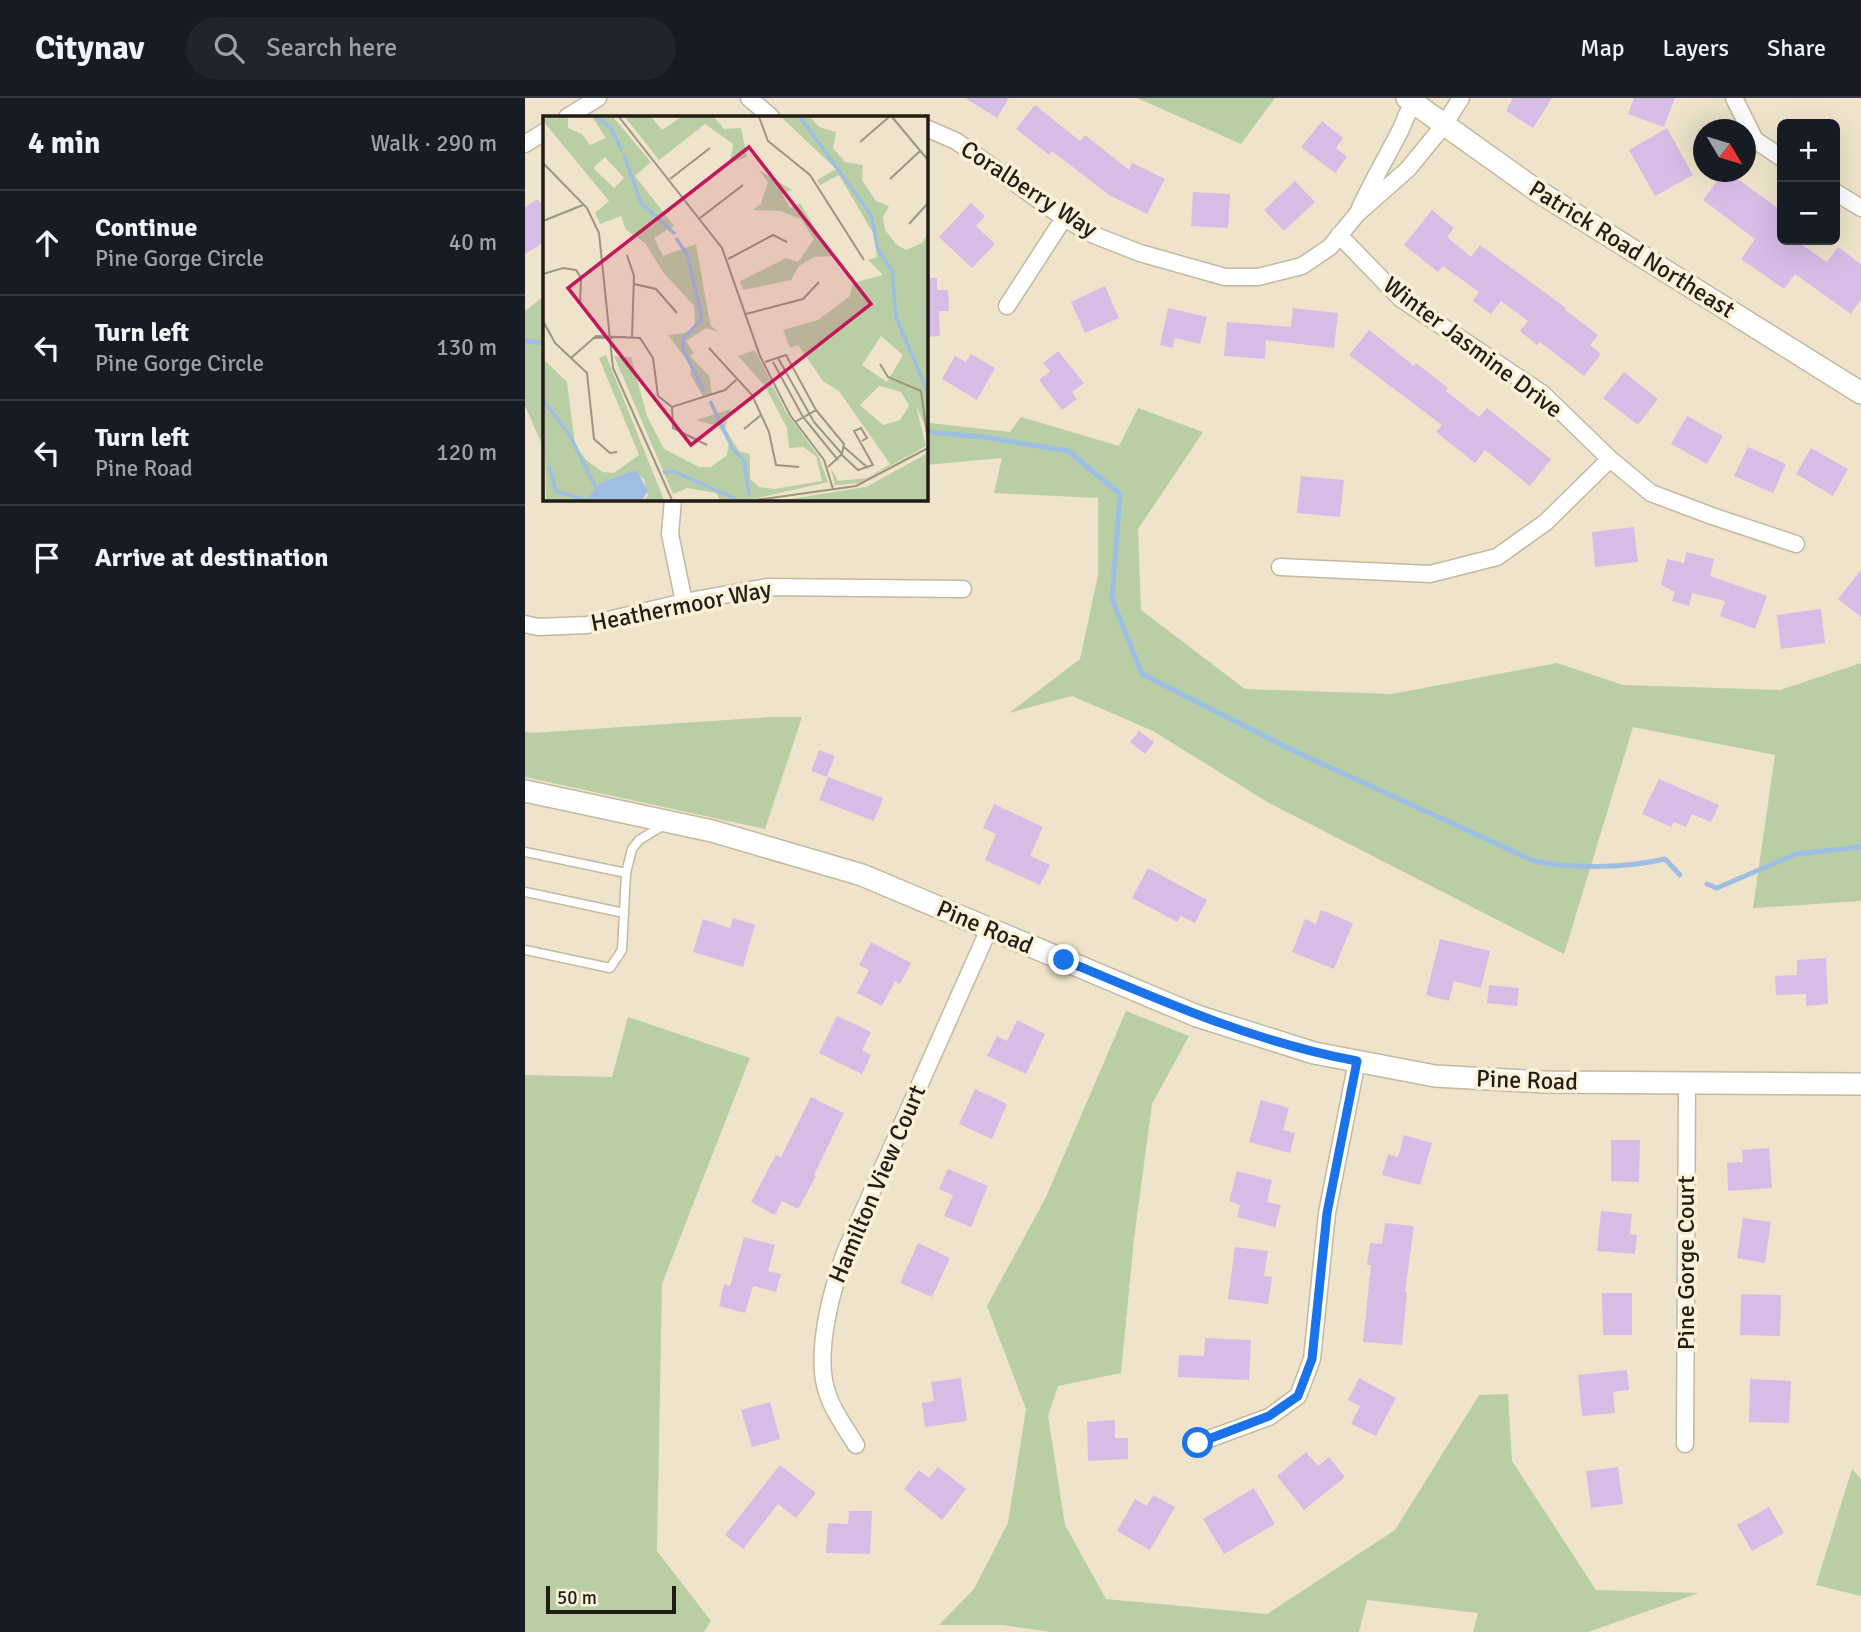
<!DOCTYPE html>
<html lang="en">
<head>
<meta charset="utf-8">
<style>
	:root { --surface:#171b24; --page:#20242c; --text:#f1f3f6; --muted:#9ea1a6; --line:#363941 }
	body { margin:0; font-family:Signika,sans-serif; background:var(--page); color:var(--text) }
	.controls { position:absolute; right:21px; top:21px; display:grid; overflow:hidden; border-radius:10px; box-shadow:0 7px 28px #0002 }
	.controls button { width:63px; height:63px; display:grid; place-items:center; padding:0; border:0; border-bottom:2px solid var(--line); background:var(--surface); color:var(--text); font:35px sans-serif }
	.compass { position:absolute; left:1168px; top:21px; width:63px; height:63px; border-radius:50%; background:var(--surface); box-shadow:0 7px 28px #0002; rotate:128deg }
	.scale { position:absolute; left:21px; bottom:18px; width:130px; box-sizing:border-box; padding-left:7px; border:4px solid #211d14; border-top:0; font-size:19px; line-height:24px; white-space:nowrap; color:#211d14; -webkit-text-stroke:5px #fcf1d8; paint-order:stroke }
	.stop { position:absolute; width:21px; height:21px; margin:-16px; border:5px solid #1a73e8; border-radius:50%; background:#fff }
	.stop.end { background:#1a73e8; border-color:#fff; box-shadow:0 2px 7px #0008 }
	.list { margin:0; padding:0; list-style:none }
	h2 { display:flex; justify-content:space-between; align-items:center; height:91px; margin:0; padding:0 28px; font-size:30px }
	h2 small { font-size:23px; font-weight:400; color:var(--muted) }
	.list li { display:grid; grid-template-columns:46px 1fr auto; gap:21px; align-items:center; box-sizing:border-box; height:105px; padding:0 28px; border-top:2px solid var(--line) }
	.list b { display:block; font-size:26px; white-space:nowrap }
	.list p { margin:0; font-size:23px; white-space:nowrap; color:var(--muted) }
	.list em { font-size:23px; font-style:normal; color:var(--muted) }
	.icon { flex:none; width:38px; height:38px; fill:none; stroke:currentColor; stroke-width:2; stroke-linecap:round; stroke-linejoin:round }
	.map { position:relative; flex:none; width:1336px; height:1534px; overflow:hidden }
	header { display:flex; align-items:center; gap:42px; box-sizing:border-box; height:98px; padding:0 35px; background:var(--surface); border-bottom:2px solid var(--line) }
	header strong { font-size:33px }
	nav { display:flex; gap:38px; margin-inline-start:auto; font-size:24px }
	.search { width:490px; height:63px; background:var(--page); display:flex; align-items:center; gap:18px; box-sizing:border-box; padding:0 24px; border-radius:38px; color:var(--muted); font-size:26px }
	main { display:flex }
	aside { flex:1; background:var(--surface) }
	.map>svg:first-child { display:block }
	.green { fill:#b9cea4 }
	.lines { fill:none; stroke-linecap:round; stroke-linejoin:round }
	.stream { stroke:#9fbee4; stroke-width:5 }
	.building { fill:#d7bce6 }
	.lane-casing { stroke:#c3b8a0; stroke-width:11 }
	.street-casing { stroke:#c3b8a0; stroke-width:19 }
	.secondary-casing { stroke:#c3b8a0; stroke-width:24 }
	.lane { stroke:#fff; stroke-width:8 }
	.street { stroke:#fff; stroke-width:16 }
	.secondary { stroke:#fff; stroke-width:21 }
	.route { stroke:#1a73e8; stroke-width:9 }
	.labels { text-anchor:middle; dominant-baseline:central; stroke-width:7; stroke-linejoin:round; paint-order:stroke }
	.street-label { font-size:24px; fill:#211d14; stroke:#fcf1d8 }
	.inset-river { fill:none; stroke:#9fbee4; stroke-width:3.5 }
	.inset-road { fill:none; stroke:#9d9482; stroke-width:2 }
	.view { fill:#c2185b; fill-opacity:0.15; stroke:#c2185b; stroke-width:3.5 }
	.inset-edge { fill:none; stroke:#211d14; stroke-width:3.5 }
</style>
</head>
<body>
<header>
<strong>Citynav</strong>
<div class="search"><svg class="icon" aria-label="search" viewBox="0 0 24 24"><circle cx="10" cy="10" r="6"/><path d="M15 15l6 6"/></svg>Search here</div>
<nav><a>Map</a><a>Layers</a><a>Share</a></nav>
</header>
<main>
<aside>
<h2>4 min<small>Walk · 290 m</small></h2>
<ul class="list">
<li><svg class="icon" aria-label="ahead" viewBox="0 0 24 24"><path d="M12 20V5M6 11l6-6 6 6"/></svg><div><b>Continue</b><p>Pine Gorge Circle</p></div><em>40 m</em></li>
<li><svg class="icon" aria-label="left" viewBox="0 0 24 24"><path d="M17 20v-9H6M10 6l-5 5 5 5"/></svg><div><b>Turn left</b><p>Pine Gorge Circle</p></div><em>130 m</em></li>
<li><svg class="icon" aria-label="left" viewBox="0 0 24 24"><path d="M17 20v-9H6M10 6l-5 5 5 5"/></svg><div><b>Turn left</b><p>Pine Road</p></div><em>120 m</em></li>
<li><svg class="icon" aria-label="arrive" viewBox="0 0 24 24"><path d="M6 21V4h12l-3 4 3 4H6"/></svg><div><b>Arrive at destination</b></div></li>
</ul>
</aside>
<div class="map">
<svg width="1336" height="1534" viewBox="0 0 1336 1534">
	<rect width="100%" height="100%" fill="#efe4cb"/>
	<path class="green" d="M 612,0 L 750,0 L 716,46 Z
		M 19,198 L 19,351 L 0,308 L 0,213 Z
		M 613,310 L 678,334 L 613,431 L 616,512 L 720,591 L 867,596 L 1032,565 L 1098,587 L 1255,592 L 1336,565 L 1336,803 L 1228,810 L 1250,657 L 1108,629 L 1039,856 L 744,705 L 628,633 L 547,598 L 484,615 L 555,561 L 573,477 L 573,400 L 469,395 L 477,360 L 401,367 L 401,319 L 405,325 L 485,334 L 496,319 L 594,348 Z
		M 245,619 L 277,619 L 240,731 L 0,679 L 0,634 L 7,635 Z
		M 601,913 L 664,938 L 627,1006 L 609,1141 L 596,1275 L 533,1288 L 523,1318 L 540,1427 L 581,1501 L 742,1516 L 870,1432 L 954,1297 L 983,1296 L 987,1363 L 1071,1492 L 1174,1495 L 1063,1534 L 948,1534 L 953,1515 L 842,1502 L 834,1534 L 526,1534 L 478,1527 L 414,1527 L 449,1491 L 483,1425 L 501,1311 L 462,1208 L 521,1099 Z
		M 103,919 L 225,960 L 137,1186 L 132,1453 L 186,1523 L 179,1534 L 0,1534 L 0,977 L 87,979 Z
		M 1327,1371 L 1336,1381 L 1336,1498 L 1291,1487 Z"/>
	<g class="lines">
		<path class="stream" d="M 0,243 L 19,245
			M 401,334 L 458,339 L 543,353 L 595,396 L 587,501 L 617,576 L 765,651 L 1009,763 C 1048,771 1101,770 1140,761 L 1155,777
			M 1182,786 L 1192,790 L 1271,756 L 1336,749"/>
	</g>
	<path class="building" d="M 440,0 L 484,0 L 472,20 Z
		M 988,0 L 1027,0 L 1008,30 L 981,13 Z
		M 1109,0 L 1150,0 L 1139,29 L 1103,16 Z
		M 510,7 L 555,43 L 560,37 L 604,72 L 607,65 L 640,81 L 622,116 L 584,97 L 527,53 L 524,57 L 491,31 Z
		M 797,23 L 818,40 L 811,50 L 822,59 L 810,75 L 776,49 Z
		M 1142,30 L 1168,77 L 1130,98 L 1104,52 Z
		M 1199,74 L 1203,74 L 1257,113 L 1257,142 L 1270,142 L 1302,164 L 1313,149 L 1336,166 L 1336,201 L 1326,216 L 1270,176 L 1259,191 L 1216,161 L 1230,141 L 1178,102 Z
		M 770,83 L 790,104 L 759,133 L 739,112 Z
		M 668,94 L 705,96 L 703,130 L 666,128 Z
		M 13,101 L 19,110 L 19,144 L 0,156 L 0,109 Z
		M 446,105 L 460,118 L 451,128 L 470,146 L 447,170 L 414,139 Z
		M 907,112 L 929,130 L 922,139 L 946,159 L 955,147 L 1041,210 L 1039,211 L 1073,237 L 1065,247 L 1076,256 L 1059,278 L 1015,244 L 1012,247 L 995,233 L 1003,223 L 976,203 L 966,216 L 948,203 L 954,194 L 918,168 L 913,174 L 879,147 Z
		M 401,180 L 412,180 L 412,192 L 423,192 L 424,213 L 414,213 L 415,238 L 401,239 Z
		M 580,188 L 594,220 L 560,235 L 546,204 Z
		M 643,210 L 682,219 L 675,246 L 650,240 L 648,250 L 635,247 Z
		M 768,210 L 813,215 L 809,250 L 741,242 L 740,261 L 699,258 L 702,224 L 766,229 Z
		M 844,232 L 889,268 L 891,265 L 923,290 L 921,293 L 954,319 L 962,310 L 1026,361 L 1005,388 L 960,352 L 950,365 L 911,334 L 917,327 L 824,257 Z
		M 533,253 L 559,285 L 547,294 L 552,301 L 537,312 L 514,282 L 525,273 L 518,265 Z
		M 446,256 L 470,270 L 452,302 L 417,281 L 430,258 L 441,264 Z
		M 1099,274 L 1133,301 L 1113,327 L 1078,300 Z
		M 1162,318 L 1198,338 L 1182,366 L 1146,346 Z
		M 1223,349 L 1261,366 L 1248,395 L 1209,378 Z
		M 1286,350 L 1323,371 L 1308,398 L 1271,376 Z
		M 776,378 L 819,382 L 815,419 L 772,415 Z
		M 1109,429 L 1113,464 L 1070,469 L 1067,434 Z
		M 1161,454 L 1189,461 L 1185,478 L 1242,498 L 1230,531 L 1195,518 L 1200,503 L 1167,495 L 1164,508 L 1147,503 L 1150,494 L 1136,487 L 1142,461 L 1159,465 Z
		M 1336,472 L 1336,519 L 1313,501 Z
		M 1296,511 L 1300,545 L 1256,551 L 1252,517 Z
		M 614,633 L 629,644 L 620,656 L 605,644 Z
		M 294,652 L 310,658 L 302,679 L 286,673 Z
		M 303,679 L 358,700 L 349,723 L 294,702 Z
		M 1134,681 L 1194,707 L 1186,724 L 1167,716 L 1161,729 L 1149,724 L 1146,729 L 1117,716 Z
		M 469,706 L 518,729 L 505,758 L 525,767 L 515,787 L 460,762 L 471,736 L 458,730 Z
		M 623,770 L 682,802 L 670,825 L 656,818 L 652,824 L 607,800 Z
		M 796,812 L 828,825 L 809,871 L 767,854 L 780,821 L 791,826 Z
		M 208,820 L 230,827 L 218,869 L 168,854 L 178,821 L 205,830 Z
		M 915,841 L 965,853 L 956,890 L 929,883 L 924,903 L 901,897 Z
		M 346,844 L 386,865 L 375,886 L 370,883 L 357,908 L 332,895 L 344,872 L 334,867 Z
		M 1301,860 L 1303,906 L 1281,908 L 1281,896 L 1251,897 L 1250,878 L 1272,877 L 1272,862 Z
		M 964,887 L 994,890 L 992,908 L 962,905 Z
		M 312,918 L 346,934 L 337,952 L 346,957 L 337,976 L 294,955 Z
		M 492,922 L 520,936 L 501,976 L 462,958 L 472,938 L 482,943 Z
		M 450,991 L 482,1006 L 467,1041 L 434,1026 Z
		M 286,999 L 319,1015 L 289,1077 L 291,1078 L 273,1111 L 257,1103 L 250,1117 L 226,1104 L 251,1057 L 256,1059 Z
		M 736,1002 L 764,1010 L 758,1032 L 770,1035 L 765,1055 L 724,1044 Z
		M 879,1037 L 907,1045 L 895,1087 L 857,1077 L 863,1056 L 873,1059 Z
		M 1086,1042 L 1115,1042 L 1114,1084 L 1086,1083 Z
		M 1244,1050 L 1247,1090 L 1203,1093 L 1202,1065 L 1218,1064 L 1217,1052 Z
		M 423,1071 L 463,1088 L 446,1129 L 419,1118 L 428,1097 L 414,1091 Z
		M 712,1073 L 747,1082 L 742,1104 L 756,1107 L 750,1129 L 712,1119 L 715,1107 L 704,1103 Z
		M 1076,1113 L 1107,1116 L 1105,1136 L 1112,1137 L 1110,1156 L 1072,1153 Z
		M 1218,1120 L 1246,1124 L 1240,1165 L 1212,1160 Z
		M 860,1125 L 889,1128 L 880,1194 L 882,1195 L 877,1247 L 838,1244 L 846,1167 L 842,1167 L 845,1145 L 857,1146 Z
		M 219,1139 L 250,1147 L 243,1173 L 256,1176 L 251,1194 L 228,1188 L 220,1215 L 194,1208 L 199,1186 L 205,1188 Z
		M 393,1145 L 425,1160 L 407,1199 L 375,1185 Z
		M 710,1149 L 743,1153 L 739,1178 L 747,1179 L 743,1206 L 703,1201 Z
		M 1077,1195 L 1107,1195 L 1107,1237 L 1078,1237 Z
		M 1216,1196 L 1256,1197 L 1255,1238 L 1215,1237 Z
		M 680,1240 L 726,1242 L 724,1282 L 653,1279 L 654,1257 L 679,1258 Z
		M 1102,1272 L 1104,1292 L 1088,1294 L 1090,1315 L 1057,1318 L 1053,1277 Z
		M 436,1280 L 442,1323 L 400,1329 L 397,1305 L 409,1303 L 406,1284 Z
		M 834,1280 L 871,1300 L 851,1338 L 826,1326 L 835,1308 L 823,1302 Z
		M 1225,1281 L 1266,1283 L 1264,1325 L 1224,1324 Z
		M 245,1304 L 255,1341 L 227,1349 L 216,1312 Z
		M 590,1322 L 590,1340 L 603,1340 L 603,1361 L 563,1363 L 562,1324 Z
		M 781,1354 L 793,1368 L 804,1359 L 820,1379 L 779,1412 L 752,1378 Z
		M 255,1367 L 291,1395 L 271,1420 L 253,1406 L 218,1451 L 200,1437 Z
		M 413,1369 L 441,1391 L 417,1422 L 379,1391 L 394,1372 L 404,1380 Z
		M 1093,1369 L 1098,1406 L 1066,1410 L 1061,1373 Z
		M 729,1390 L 750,1426 L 699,1456 L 678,1421 Z
		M 628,1397 L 650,1409 L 625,1452 L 592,1433 L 610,1401 L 622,1408 Z
		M 1244,1409 L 1259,1435 L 1227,1453 L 1212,1427 Z
		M 324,1413 L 347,1413 L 345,1456 L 301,1455 L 303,1425 L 323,1426 Z"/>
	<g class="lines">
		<defs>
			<path id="lane" d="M 0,754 L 101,775
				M 0,794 L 99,815
				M 0,852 L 85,870 L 97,852 L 101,775 L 107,751 L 114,742 L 139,727"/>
			<path id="street" d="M 224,0 L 246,19
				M 1209,0 L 1230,42 L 1257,60
				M 42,19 L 73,0
				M 401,30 L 431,43 L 539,120 L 569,137 L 615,155 L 700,179 L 733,179 L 777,168 L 805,149 L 832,116 L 883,71 L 919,27 L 936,0
				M 0,46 L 19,34
				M 1310,94 L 1336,110
				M 835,110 C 847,84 861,60 874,35 C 880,24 883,9 892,0
				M 814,137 L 875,200 L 1018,296 L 1085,361 L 1126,395 L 1187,418 L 1271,446
				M 482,208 L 539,120
				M 148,401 L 145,436 L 159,504
				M 755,469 L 905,476 L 972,459 L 1021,424 L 1085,361
				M 0,526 L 13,529 L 62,527 L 159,504 L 242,489 L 438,491
				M 673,1345 L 744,1319 L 773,1298 L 787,1261 L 802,1115 L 832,963
				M 1160,1346 L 1162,985
				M 331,1347 C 322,1332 310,1316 304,1300 C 287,1260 307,1191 321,1152 L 464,831"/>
			<path id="secondary" d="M 882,0 L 1011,92 L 1336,295
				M 0,693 L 187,733 L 337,777 L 672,918 L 789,955 L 910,978 L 1020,984 L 1336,986"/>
		</defs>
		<use href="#lane" class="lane-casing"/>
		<use href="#street" class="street-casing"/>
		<use href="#secondary" class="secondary-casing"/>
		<use href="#lane" class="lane"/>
		<use href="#street" class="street"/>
		<use href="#secondary" class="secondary"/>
	</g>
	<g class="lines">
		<path class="route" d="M 539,862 C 634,902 729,944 832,963 L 802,1115 L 787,1261 L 773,1298 L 744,1318 L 673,1345"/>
	</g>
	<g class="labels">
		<g class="street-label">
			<text transform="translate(504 91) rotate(33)">Coralberry Way</text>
			<text transform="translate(1107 151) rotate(32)">Patrick Road Northeast</text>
			<text transform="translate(948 249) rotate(37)">Winter Jasmine Drive</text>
			<text transform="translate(156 508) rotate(-11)">Heathermoor Way</text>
			<text transform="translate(460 829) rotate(23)">Pine Road</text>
			<text transform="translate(1002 982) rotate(2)">Pine Road</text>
			<text transform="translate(352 1086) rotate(-67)">Hamilton View Court</text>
			<text transform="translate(1161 1165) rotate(-90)">Pine Gorge Court</text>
		</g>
	</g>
	<g transform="translate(18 18)">
		<rect width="385" height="385" fill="#efe4cb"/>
		<path d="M 4,1 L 25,1 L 25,12 L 39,18 L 47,29 L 63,22 L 49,1 L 70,1 L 108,46 L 92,60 L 131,110 L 111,122 L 120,140 L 153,128 L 165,197 L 168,210 L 176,216 L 163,212 L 143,225 L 151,237 L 147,240 L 166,260 L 169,278 L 160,281 L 147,258 L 149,251 L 125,219 L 142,217 L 152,210 L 151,190 L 120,156 L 102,127 L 83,114 L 78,100 L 57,108 L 52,97 L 66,85 L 0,5 ZM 62,41 L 81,62 L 71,72 L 50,52 ZM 82,1 L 108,1 L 119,14 L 138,1 L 171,1 L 181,13 L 198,12 L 204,41 L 187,47 L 190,28 L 162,8 L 116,44 ZM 238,1 L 267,1 L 276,11 L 293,16 L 290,32 L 302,46 L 320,49 L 319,64 L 333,85 L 346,90 L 340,101 L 342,114 L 354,129 L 363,134 L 379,127 L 385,117 L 385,315 L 373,290 L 383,330 L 316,367 L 292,369 L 288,352 L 295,365 L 324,362 L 347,348 L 296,275 L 280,265 L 255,229 L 247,232 L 240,214 L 275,204 L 307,180 L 310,167 L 340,159 L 325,144 L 334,141 L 330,117 L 296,59 L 277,69 L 274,64 L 293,53 ZM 338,220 L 360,239 L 344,266 L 319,249 ZM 336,270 L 358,276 L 366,290 L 357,304 L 340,309 L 317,289 ZM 216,54 L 249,74 L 239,78 L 247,92 L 257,87 L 289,140 L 271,141 L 256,150 L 248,164 L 200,174 L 197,165 L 243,142 L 255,146 L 271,123 L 258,103 L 237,95 L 210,94 L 218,88 L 225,66 ZM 212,234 L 243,296 L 276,341 L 285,366 L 206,384 L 177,384 L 173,377 L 144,372 L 130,378 L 71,240 L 88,241 L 104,300 L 121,333 L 156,351 L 168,351 L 184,339 L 186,326 L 175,310 L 153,304 L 188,293 L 182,312 L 196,335 L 207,338 L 207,363 L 216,371 L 231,373 L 279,365 L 273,340 L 260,331 L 246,332 L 244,312 L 222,270 L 195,240 ZM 63,239 L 121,384 L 99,384 L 105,380 L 101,363 L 90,355 L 57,367 L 44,384 L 3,384 L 0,243 L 24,266 L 32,329 L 43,344 L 60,356 L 71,357 L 96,339 L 56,242 ZM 385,337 L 385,384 L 241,384 L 323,371 Z" fill="#b9cea4" fill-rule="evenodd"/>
		<path d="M 90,355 L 94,355 L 105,375 L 99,384 L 43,384 L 57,367 Z" fill="#9fbee4"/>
		<path class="inset-river" d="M 53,1 L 68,12 L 79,35M 257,1 L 328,99 L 335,133 L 349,155 L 353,201 L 385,277M 81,39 L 98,87 L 132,118M 133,122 L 145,140 L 159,203 L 140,223 L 140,233 L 161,275M 0,284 L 26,318 L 53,372M 167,285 L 190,333 L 201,344 L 206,379M 6,350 L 13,375 L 43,384M 120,357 L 130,355 L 193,383"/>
		<path class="inset-road" d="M 76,1 L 179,132 L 217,240 L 247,299 L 281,344 L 290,373M 216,1 L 225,25 L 267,59 L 321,144M 349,1 L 385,44M 317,26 L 346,1M 0,47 L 44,92 L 56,117 L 70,252 L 129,384M 127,63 L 167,32M 347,63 L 377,35M 157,102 L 200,69M 0,105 L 40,89M 366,108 L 385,87M 84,139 L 91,160 L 89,221M 185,143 L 230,119 L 244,126M 0,158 L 20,152 L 33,154 L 38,162 L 37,187M 91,168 L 113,173 L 134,197M 203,198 L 260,183 L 276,166M 0,205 L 12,227 L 44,257 L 51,323 L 67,337 L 74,336M 50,222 L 83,221M 166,232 L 209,279 L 226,316 L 233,349 L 256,351M 28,242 L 53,220 L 97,222 L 110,242 L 115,280 L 129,291 L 182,274 L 193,264M 235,242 L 271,306 L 299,338M 222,246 L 243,239 L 273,294 L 252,306M 230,246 L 260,301 L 295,344M 337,248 L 345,261 L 378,275 L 385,326M 129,291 L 130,312 L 164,329M 273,294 L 301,328 L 299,338 L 285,351M 201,313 L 218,299M 301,331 L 325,352M 299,339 L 315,354 L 330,349 L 311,315 L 318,312 L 324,322 L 319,325M 0,353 L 1,384M 213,384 L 313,370 L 385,332"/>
		<path class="view" d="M 206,31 L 328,188 L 148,329 L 25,172 Z"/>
		<rect width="385" height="385" class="inset-edge"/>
	</g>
</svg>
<div class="controls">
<button>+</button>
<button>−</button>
</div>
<svg class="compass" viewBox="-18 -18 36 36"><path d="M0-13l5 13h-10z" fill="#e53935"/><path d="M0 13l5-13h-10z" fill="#9ea1a6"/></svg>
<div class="scale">50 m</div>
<div class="stop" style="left:673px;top:1345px"></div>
<div class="stop end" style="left:539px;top:862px"></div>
</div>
</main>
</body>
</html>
